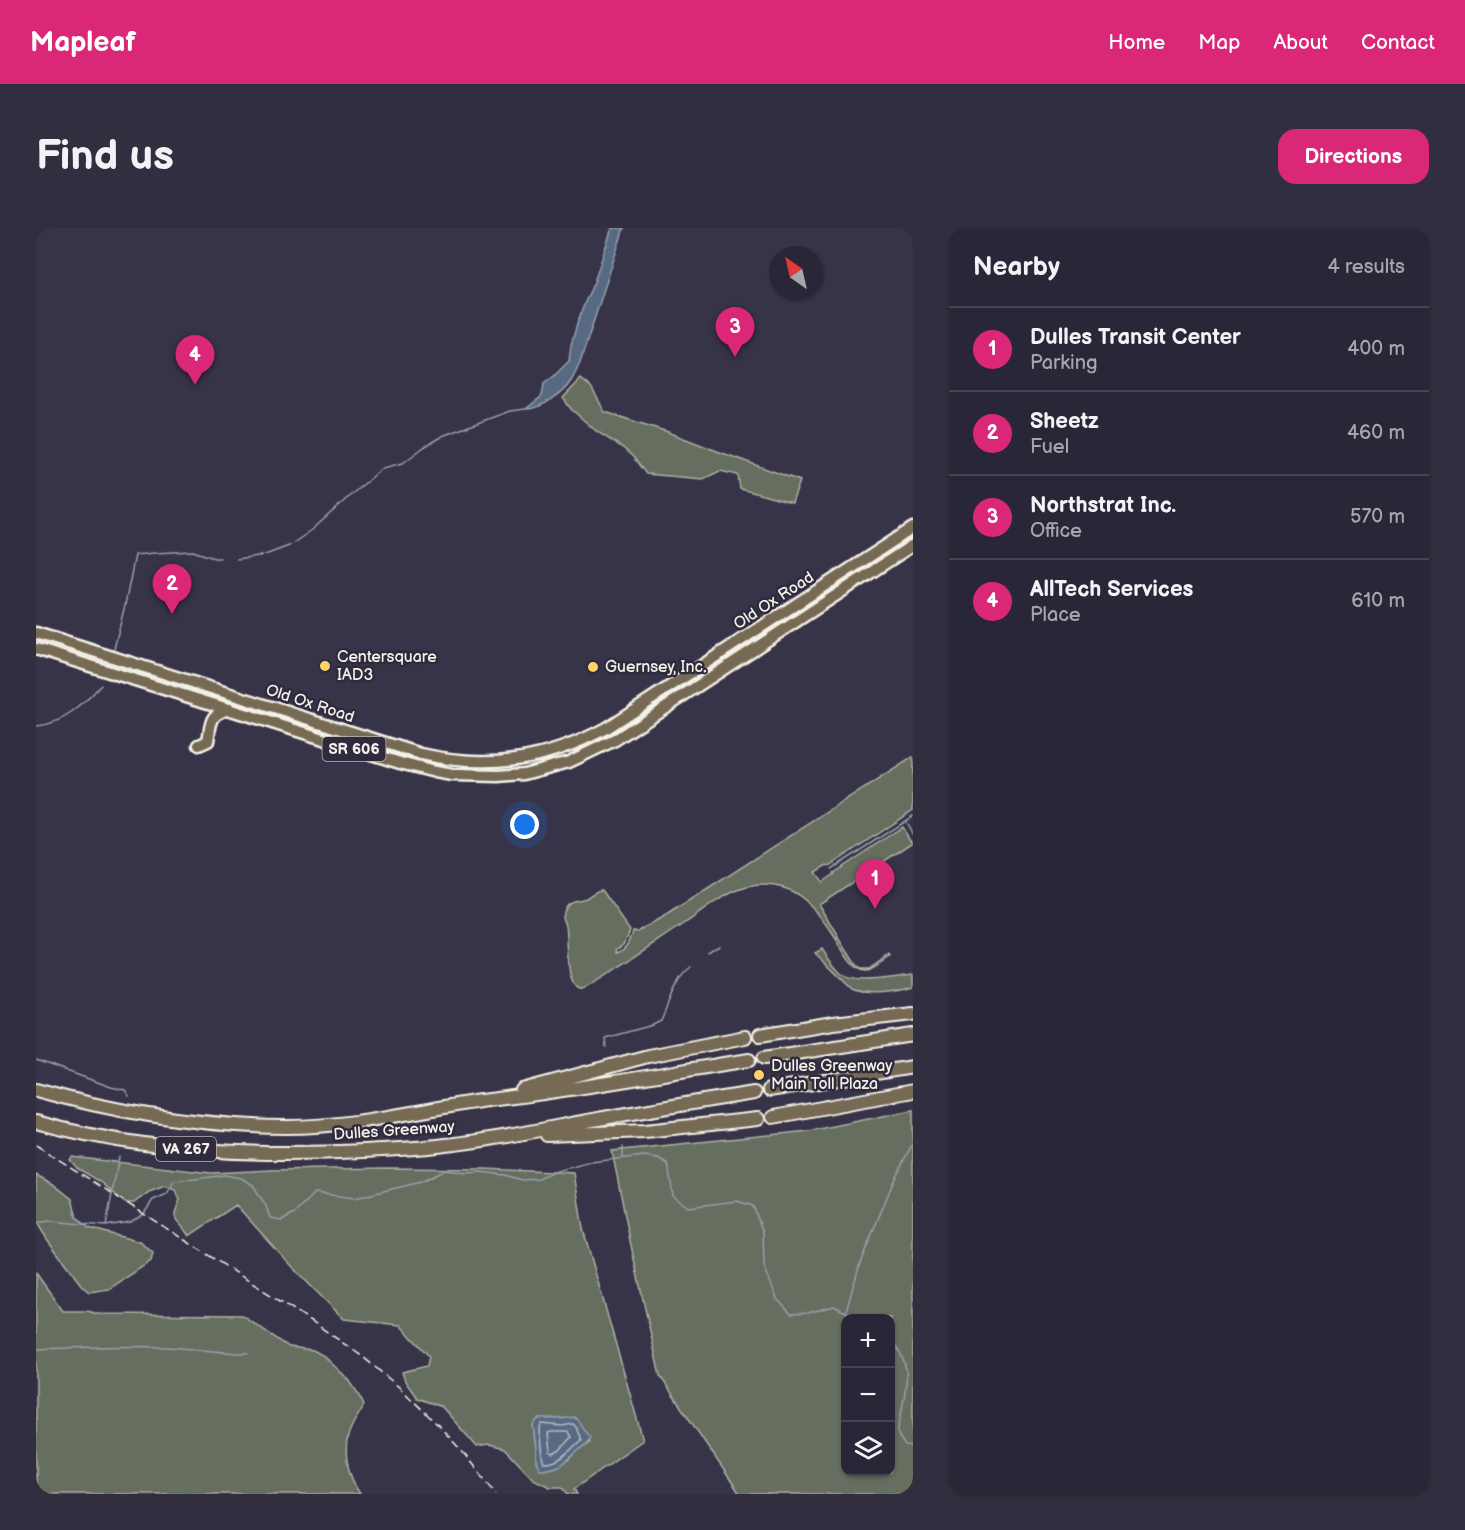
<!DOCTYPE html>
<html lang="en">
<head>
<meta charset="utf-8">
<style>
	:root { --surface:#292737; --page:#312f3f; --text:#f1f3f6; --muted:#a5a5ad; --line:#454452; --accent:#db2777 }
	body { margin:0; font-family:"Balsamiq Sans",sans-serif; background:var(--page); color:var(--text) }
	.controls { position:absolute; right:18px; bottom:18px; display:grid; overflow:hidden; border-radius:12px; box-shadow:0 2px 4px #0004 }
	.controls button { width:54px; height:54px; display:grid; place-items:center; padding:0; border:0; border-bottom:2px solid var(--line); background:var(--surface); color:var(--text); font:30px sans-serif }
	.compass { position:absolute; left:733px; top:18px; width:54px; height:54px; border-radius:50%; background:var(--surface); box-shadow:0 2px 4px #0004; rotate:326deg }
	.you { position:absolute; left:489px; top:597px; width:21px; height:21px; margin:-15px; border:4px solid #fff; border-radius:50%; background:#1a73e8; box-shadow:0 0 0 9px #1a73e833 }
	.badge { display:grid; place-items:center; width:39px; height:39px; border-radius:50%; background:var(--accent); color:#fff; font-size:20px; font-weight:700 }
	.pin { position:absolute; translate:-50% -50px; filter:drop-shadow(0 2px 3px #0008) }
	.pin::after { content:''; position:absolute; top:32px; width:21px; height:18px; background:inherit; clip-path:polygon(0 0,100% 0,50% 100%) }
	.list { margin:0; padding:0; list-style:none }
	h2 { display:flex; justify-content:space-between; align-items:center; height:78px; margin:0; padding:0 24px; font-size:26px }
	h2 small { font-size:20px; font-weight:400; color:var(--muted) }
	.list li { display:grid; grid-template-columns:39px 1fr auto; gap:18px; align-items:center; box-sizing:border-box; height:84px; padding:0 24px; border-top:2px solid var(--line) }
	.list b { display:block; font-size:22px; white-space:nowrap }
	.list p { margin:0; font-size:20px; white-space:nowrap; color:var(--muted) }
	.list em { font-size:20px; font-style:normal; color:var(--muted) }
	.icon { flex:none; width:33px; height:33px; fill:none; stroke:currentColor; stroke-width:2; stroke-linecap:round; stroke-linejoin:round }
	.map { position:relative; flex:none; width:877px; height:1266px; overflow:hidden; border-radius:18px }
	header { display:flex; align-items:center; gap:36px; box-sizing:border-box; height:84px; padding:0 30px; background:var(--accent); color:#fff }
	header strong { font-size:28px }
	nav { display:flex; gap:33px; margin-inline-start:auto; font-size:21px }
	.intro { display:flex; align-items:center; justify-content:space-between; box-sizing:border-box; height:144px; padding:0 36px }
	h1 { margin:0; font-size:42px }
	.button { padding:15px 27px; border-radius:18px; background:var(--accent); color:#fff; font-size:21px; font-weight:700 }
	main { display:flex; gap:36px; padding:0 36px }
	aside { flex:1; background:var(--surface); border-radius:18px; box-shadow:0 2px 4px #0004 }
	.map>svg:first-child { display:block }
	.green { fill:#666e60; stroke:#adb0a4; stroke-width:1.5; fill-rule:evenodd }
	.water { fill:#596a83; stroke:#97a0ab; stroke-width:1.5 }
	.lines { fill:none; stroke-linecap:round; stroke-linejoin:round }
	.shore { stroke:#b6bbc0; stroke-width:1.5 }
	.stream { stroke:#97a0ab; stroke-width:1.5 }
	.primary-casing { stroke:#f4f1e8; stroke-width:15 }
	.motorway-casing { stroke:#f4f1e8; stroke-width:16 }
	.primary { stroke:#766a54; stroke-width:10 }
	.motorway { stroke:#766a54; stroke-width:12 }
	.rail { stroke:#f4f1e8; stroke-width:1.5; stroke-dasharray:9 4.5; stroke-linecap:butt }
	.poi-dot { fill:#ffd166; stroke:#2f2a3d; stroke-width:2 }
	.labels { text-anchor:middle; dominant-baseline:central; stroke-width:5; stroke-linejoin:round; paint-order:stroke }
	.shield { fill:#2f2a3d; stroke:#b9b5b5; stroke-width:1.5 }
	.shield-label { font-size:15px; font-weight:bold; fill:#f4f1e8 }
	.street-label { font-size:16px; fill:#f4f1e8; stroke:#2f2a3d }
	.poi-label { font-size:16px; fill:#f4f1e8; stroke:#2f2a3d; text-anchor:start }
</style>
</head>
<body>
<header>
<strong>Mapleaf</strong>
<nav><a>Home</a><a>Map</a><a>About</a><a>Contact</a></nav>
</header>
<div class="intro"><h1>Find us</h1><a class="button">Directions</a></div>
<main>
<div class="map">
<svg width="877" height="1266" viewBox="0 0 877 1266">
	<rect width="100%" height="100%" fill="#373449"/>
	<filter id="ink" filterUnits="userSpaceOnUse"><feTurbulence type="fractalNoise" baseFrequency=".0167" numOctaves="2"/><feDisplacementMap in="SourceGraphic" scale="12" xChannelSelector="R" yChannelSelector="G"/><feConvolveMatrix kernelMatrix="1 2 1 2 8 2 1 2 1" color-interpolation-filters="sRGB"/></filter>
	<g filter="url(#ink)">
		<path class="green" d="M 545,151 L 555,159 L 569,184 L 632,204 L 681,223 L 764,253 L 756,275 L 704,261 L 702,247 L 684,243 L 667,251 L 610,246 L 597,229 L 587,220 L 560,203 L 535,181 L 527,170 Z
			M 877,529 L 877,582 L 793,638 L 791,637 L 779,644 L 786,654 L 798,646 L 797,645 L 866,599 L 876,615 L 783,676 L 803,709 L 800,711 C 787,691 772,668 748,660 C 737,657 723,656 711,659 C 688,665 667,683 648,696 C 616,717 584,739 551,759 C 546,762 542,762 539,758 C 530,748 532,710 530,697 C 529,694 527,691 527,688 C 526,685 527,682 529,679 C 533,672 542,673 550,670 C 556,667 559,662 566,662 L 594,702 L 588,716 L 581,721 L 582,724 C 592,720 594,712 597,703 L 603,703 L 630,688 Z
			M 803,710 L 820,737 L 824,741 L 833,741 L 853,727 L 854,729 C 848,733 841,739 834,742 C 818,748 807,722 800,712 Z
			M 786,721 C 792,730 798,740 807,747 C 820,757 860,749 877,747 L 877,759 C 861,764 831,768 816,761 L 779,725 Z
			M 877,882 L 877,1266 L 704,1266 L 624,1148 L 596,1022 L 576,923 L 773,903 ZM 810,1090 L 854,1090 L 854,1244 L 810,1244 Z
			M 36,929 L 175,945 L 235,942 L 351,940 L 449,941 L 538,945 L 547,1001 L 607,1212 L 538,1261 L 541,1266 L 532,1266 L 526,1259 L 514,1259 L 497,1251 L 469,1221 L 453,1217 L 441,1219 L 406,1179 L 381,1170 L 369,1153 L 366,1144 L 391,1138 L 393,1128 L 364,1097 L 308,1091 L 255,1038 L 200,977 L 153,1008 C 142,989 133,996 144,972 L 139,962 L 129,958 L 113,964 L 98,975 L 89,975 L 65,954 L 41,940 L 34,932 ZM 515,1190 L 526,1192 L 553,1214 L 542,1222 L 533,1232 L 500,1234 L 500,1221 L 497,1197 Z
			M 0,947 L 17,956 L 36,971 L 41,989 L 53,1000 L 104,1014 L 117,1025 L 115,1033 L 73,1061 L 53,1064 L 46,1058 L 11,1011 L 0,993 Z
			M 0,1045 L 27,1083 L 51,1083 L 63,1086 L 206,1087 L 253,1119 L 277,1122 L 288,1128 L 313,1152 L 324,1168 L 328,1177 C 324,1187 319,1190 316,1198 C 305,1219 311,1246 324,1266 L 0,1266 Z"/>
		<path class="water" d="M 576,0 L 588,0 L 544,135 C 541,141 539,147 535,153 C 527,166 505,181 490,181 L 506,168 L 508,156 L 518,148 L 533,133 L 535,117 L 541,96 L 549,74 L 558,54 Z
			M 538,1189 C 548,1197 545,1202 554,1209 C 552,1216 547,1218 542,1223 C 528,1235 523,1242 504,1241 L 500,1234 L 500,1221 L 497,1197 L 502,1191 C 515,1190 526,1192 538,1189 Z"/>
		<g class="lines">
			<path class="shore" d="M 506,1196 L 526,1198 L 537,1196 L 540,1199 L 545,1212 C 534,1222 524,1236 508,1235 C 505,1230 504,1208 504,1200 Z
				M 515,1204 L 532,1204 L 535,1209 L 524,1222 L 517,1226 L 514,1224 L 512,1205 Z"/>
			<path class="stream" d="M 201,331 L 229,327 L 253,318 L 276,302 L 317,265 L 347,240 L 367,235 L 388,219 L 406,208 L 474,183 L 489,181
				M 78,421 L 89,377 L 99,327 L 118,325 L 157,323 L 178,330 L 184,330
				M 0,498 C 28,496 47,477 65,457
				M 870,594 L 877,607
				M 795,641 L 877,588
				M 672,724 L 683,717
				M 570,819 L 569,810 L 617,797 L 625,793 C 633,776 639,750 655,739
				M 0,832 L 75,859 L 89,862 L 93,868
				M 587,919 L 587,930
				M 0,995 L 13,993 L 70,998 L 94,994 L 107,987 L 117,972 L 131,966 L 138,953 L 168,950 L 189,947 L 205,950 L 217,957 L 230,978 L 234,990 L 245,992 L 259,985 L 279,965 L 319,970 L 385,954 L 409,942 L 429,945 L 444,944 L 469,947 L 486,952 L 503,951 L 517,944 L 555,934 L 608,928 L 622,930 L 632,936 L 637,968 L 652,979 L 701,973 L 717,978 L 727,1004 L 728,1038 L 741,1071 L 755,1086 L 772,1085 L 798,1078 L 821,1090
				M 70,998 L 83,929
				M 810,1083 L 824,1035 L 858,952 L 877,914
				M 854,1110 C 877,1137 871,1154 865,1187 C 864,1193 861,1200 862,1206 C 863,1210 867,1214 869,1218 L 877,1219
				M 0,1121 C 43,1120 86,1117 129,1119 C 157,1120 184,1125 212,1125"/>
			<defs>
				<path id="primary" d="M 0,405 L 385,526 C 451,541 510,533 570,500 L 877,300
					M 0,421 L 364,535 L 399,544 L 416,547 L 463,548 L 488,546 L 533,534 L 579,512 L 877,317
					M 163,517 L 172,513 C 175,496 173,485 194,481"/>
				<path id="motorway" d="M 724,807 L 797,795 L 877,786
					M 728,830 L 877,807
					M 0,862 C 82,885 165,898 251,899 C 316,899 379,883 444,873 C 469,870 495,867 520,863 C 584,854 648,842 713,832
					M 486,862 L 612,828 L 709,809
					M 733,862 L 877,839
					M 737,889 L 877,863
					M 0,894 C 107,924 218,929 328,923 C 355,921 382,921 409,917 C 450,913 490,905 530,897 C 592,885 655,875 718,865
					M 511,907 L 609,903 L 722,891"/>
			</defs>
			<use href="#primary" class="primary-casing"/>
			<use href="#motorway" class="motorway-casing"/>
			<use href="#primary" class="primary"/>
			<use href="#motorway" class="motorway"/>
			<path class="rail" d="M 0,917 L 277,1094 L 327,1129 L 364,1160 L 401,1196 L 425,1222 L 460,1266"/>
		</g>
	</g>
	<g class="poi-dot">
		<circle cx="289" cy="438" r="6"/>
		<circle cx="557" cy="439" r="6"/>
		<circle cx="723" cy="847" r="6"/>
	</g>
	<g class="labels">
		<g class="shield">
			<rect x="286.5" y="509" width="63" height="24" rx="4.5"/>
			<rect x="120" y="909" width="60" height="24" rx="4.5"/>
		</g>
		<g class="shield-label">
			<text x="318" y="521">SR 606</text>
			<text x="150" y="921">VA 267</text>
		</g>
		<g class="street-label">
			<text transform="translate(738 373) rotate(-33)">Old Ox Road</text>
			<text transform="translate(274 476) rotate(18)">Old Ox Road</text>
			<text transform="translate(358 903) rotate(-4)">Dulles Greenway</text>
		</g>
		<g class="poi-label">
			<text x="301" y="429">Centersquare<tspan x="301" dy="18">IAD3</tspan></text>
			<text x="569" y="439">Guernsey, Inc.</text>
			<text x="735" y="838">Dulles Greenway<tspan x="735" dy="18">Main Toll Plaza</tspan></text>
		</g>
	</g>
</svg>
<div class="controls">
<button>+</button>
<button>−</button>
<button><svg class="icon" aria-label="layers" viewBox="0 0 24 24"><path d="M12 4l9 5-9 5-9-5zM3 14l9 5 9-5"/></svg></button>
</div>
<svg class="compass" viewBox="-18 -18 36 36"><path d="M0-13l5 13h-10z" fill="#e53935"/><path d="M0 13l5-13h-10z" fill="#a5a5ad"/></svg>
<div class="you"></div>
<div class="pin badge" style="left:839px;top:681px">1</div>
<div class="pin badge" style="left:136px;top:386px">2</div>
<div class="pin badge" style="left:699px;top:129px">3</div>
<div class="pin badge" style="left:159px;top:157px">4</div>
</div>
<aside>
<h2>Nearby<small>4 results</small></h2>
<ul class="list">
<li><span class="badge">1</span><div><b>Dulles Transit Center</b><p>Parking</p></div><em>400 m</em></li>
<li><span class="badge">2</span><div><b>Sheetz</b><p>Fuel</p></div><em>460 m</em></li>
<li><span class="badge">3</span><div><b>Northstrat Inc.</b><p>Office</p></div><em>570 m</em></li>
<li><span class="badge">4</span><div><b>AllTech Services</b><p>Place</p></div><em>610 m</em></li>
</ul>
</aside>
</main>
</body>
</html>
